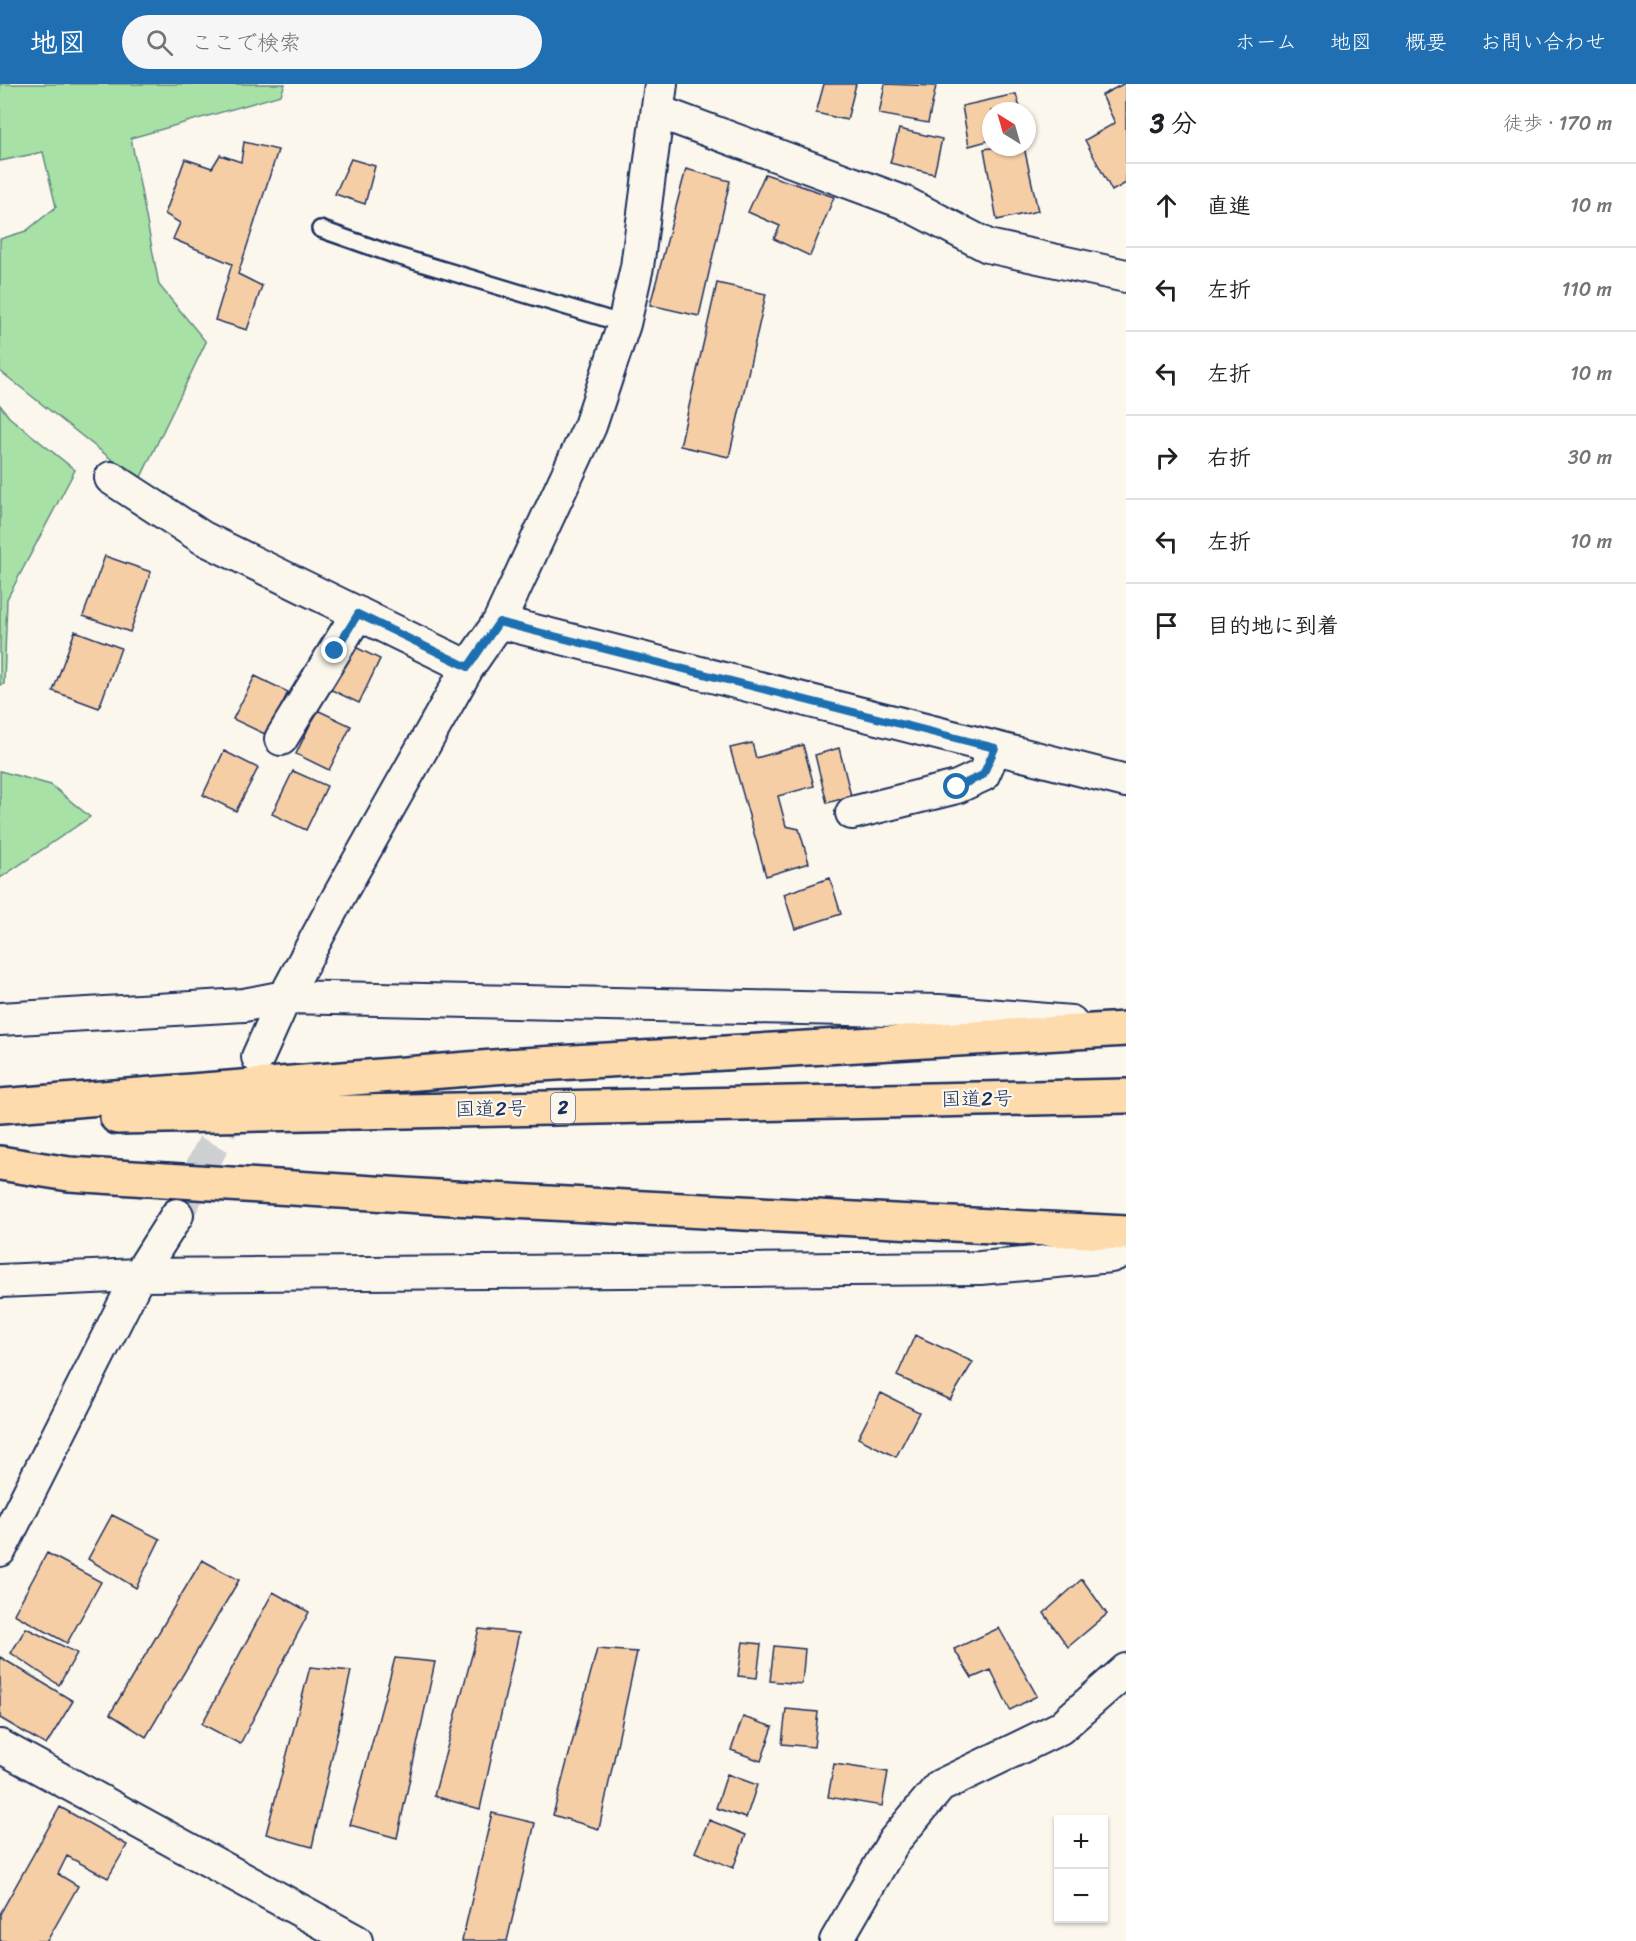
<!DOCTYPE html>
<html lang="ja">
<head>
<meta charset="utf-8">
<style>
	:root { --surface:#fff; --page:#f6f6f6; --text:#202124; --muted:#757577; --line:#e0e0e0; --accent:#1f6fb2 }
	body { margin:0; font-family:Sriracha,"Klee One",sans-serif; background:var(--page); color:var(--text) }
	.controls { position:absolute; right:18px; bottom:18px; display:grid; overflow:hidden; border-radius:0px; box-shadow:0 2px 4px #0004 }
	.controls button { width:54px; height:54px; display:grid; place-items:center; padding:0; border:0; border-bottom:2px solid var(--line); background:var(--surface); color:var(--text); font:30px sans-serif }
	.compass { position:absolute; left:982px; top:18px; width:54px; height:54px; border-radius:50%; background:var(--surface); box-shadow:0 2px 4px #0004; rotate:323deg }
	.stop { position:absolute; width:18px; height:18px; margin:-14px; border:4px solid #1f6fb2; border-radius:50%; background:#fff }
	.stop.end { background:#1f6fb2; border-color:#fff; box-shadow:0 2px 6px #0008 }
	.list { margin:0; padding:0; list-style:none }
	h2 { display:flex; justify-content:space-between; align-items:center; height:78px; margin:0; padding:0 24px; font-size:26px }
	h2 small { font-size:20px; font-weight:400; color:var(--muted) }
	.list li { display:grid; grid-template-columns:39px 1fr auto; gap:18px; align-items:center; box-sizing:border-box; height:84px; padding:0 24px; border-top:2px solid var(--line) }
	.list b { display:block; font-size:22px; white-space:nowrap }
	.list em { font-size:20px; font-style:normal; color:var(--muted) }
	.icon { flex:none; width:33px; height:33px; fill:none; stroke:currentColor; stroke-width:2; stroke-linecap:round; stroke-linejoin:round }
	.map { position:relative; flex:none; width:1126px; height:1857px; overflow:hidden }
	header { display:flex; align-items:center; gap:36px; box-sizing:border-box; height:84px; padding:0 30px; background:var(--accent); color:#fff }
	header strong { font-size:28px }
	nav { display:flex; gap:33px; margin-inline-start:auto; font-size:21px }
	.search { width:420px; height:54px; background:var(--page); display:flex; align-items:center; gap:15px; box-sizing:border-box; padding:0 21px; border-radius:33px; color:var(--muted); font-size:22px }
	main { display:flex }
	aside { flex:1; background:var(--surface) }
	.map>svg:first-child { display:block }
	.green { fill:#a8e1a6; stroke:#628882; stroke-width:1.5 }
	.building { fill:#f6cea6; stroke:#1b2f5e; stroke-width:1.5 }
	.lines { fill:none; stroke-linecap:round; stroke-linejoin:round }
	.minor-tunnel { stroke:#cecfd0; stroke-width:32; stroke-dasharray:32 16; stroke-linecap:butt }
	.service-casing { stroke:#1b2f5e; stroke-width:20 }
	.minor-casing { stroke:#1b2f5e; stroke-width:36 }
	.trunk-casing { stroke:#1b2f5e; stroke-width:38 }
	.service { stroke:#fbf7ec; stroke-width:15 }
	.minor { stroke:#fbf7ec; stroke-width:32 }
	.trunk { stroke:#fedbac; stroke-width:33 }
	.route { stroke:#1f6fb2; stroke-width:8 }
	.labels { text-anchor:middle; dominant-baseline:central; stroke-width:4.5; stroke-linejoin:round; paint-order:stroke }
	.shield { fill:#fbf7ec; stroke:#5e6b89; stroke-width:1.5 }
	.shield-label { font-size:18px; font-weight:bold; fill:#1b2f5e }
	.street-label { font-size:20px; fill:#1b2f5e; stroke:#fbf7ec }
</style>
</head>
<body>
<header>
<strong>地図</strong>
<div class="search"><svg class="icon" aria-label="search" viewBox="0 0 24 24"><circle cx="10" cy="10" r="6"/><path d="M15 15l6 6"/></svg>ここで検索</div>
<nav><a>ホーム</a><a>地図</a><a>概要</a><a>お問い合わせ</a></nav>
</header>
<main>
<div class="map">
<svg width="1126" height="1857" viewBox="0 0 1126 1857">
	<rect width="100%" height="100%" fill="#fbf7ec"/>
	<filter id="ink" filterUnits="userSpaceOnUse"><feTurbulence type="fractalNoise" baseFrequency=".0167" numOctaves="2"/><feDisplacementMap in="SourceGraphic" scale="12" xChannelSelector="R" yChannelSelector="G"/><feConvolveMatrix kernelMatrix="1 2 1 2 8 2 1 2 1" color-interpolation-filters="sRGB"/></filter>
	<g filter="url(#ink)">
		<path class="green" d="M 0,0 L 285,0 L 281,11 L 131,54 L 159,201 L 206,258 L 139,397 L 0,287 L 0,155 L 26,147 L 56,123 L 43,68 L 0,77 Z
			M 0,321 L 9,333 L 75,386 L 7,515 L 4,600 L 0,601 Z
			M 0,687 L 51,701 L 90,733 L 0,794 Z"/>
		<path class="building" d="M 824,0 L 856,0 L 847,36 L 816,29 Z
			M 885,0 L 936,2 L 928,39 L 879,30 Z
			M 1123,0 L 1126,0 L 1126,99 L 1112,107 L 1085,56 L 1115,39 L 1102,11 Z
			M 1016,10 L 1021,27 L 991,27 L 991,56 L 969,62 L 962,22 Z
			M 899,45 L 942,55 L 934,90 L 890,79 Z
			M 244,58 L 278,66 L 238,190 L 262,202 L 247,246 L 215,236 L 232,180 L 173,155 L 180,139 L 165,130 L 185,75 L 212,84 L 220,71 L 241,78 Z
			M 999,63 L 1024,63 L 1038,127 L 997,136 L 984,65 Z
			M 351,75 L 375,82 L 365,120 L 335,110 Z
			M 686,85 L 730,97 L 699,232 L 650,221 Z
			M 765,90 L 834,113 L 810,172 L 774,155 L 780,142 L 748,128 Z
			M 717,199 L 766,210 L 729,373 L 680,362 Z
			M 105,472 L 151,488 L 130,548 L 83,532 Z
			M 75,547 L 121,564 L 99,624 L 53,607 Z
			M 347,559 L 380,575 L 359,619 L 325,603 Z
			M 255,592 L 288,608 L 267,651 L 233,635 Z
			M 317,626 L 351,642 L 329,686 L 296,670 Z
			M 752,659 L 756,674 L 803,661 L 814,702 L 778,712 L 786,742 L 799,745 L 809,779 L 766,792 L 730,664 Z
			M 839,664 L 851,712 L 827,719 L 815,671 Z
			M 224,667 L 258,684 L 236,727 L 203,711 Z
			M 293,687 L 327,702 L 306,746 L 272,730 Z
			M 830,794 L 841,830 L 795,845 L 784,810 Z
			M 915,1251 L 973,1278 L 950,1316 L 897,1292 Z
			M 881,1309 L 919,1328 L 896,1373 L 858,1354 Z
			M 112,1431 L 160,1455 L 136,1504 L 88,1475 Z
			M 47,1469 L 101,1498 L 67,1559 L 14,1530 Z
			M 202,1476 L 239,1496 L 146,1653 L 110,1630 Z
			M 1082,1495 L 1107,1530 L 1068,1563 L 1044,1529 Z
			M 273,1508 L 309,1528 L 240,1660 L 202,1640 Z
			M 26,1544 L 77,1569 L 59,1601 L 11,1569 Z
			M 999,1544 L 1037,1612 L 1010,1626 L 991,1586 L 972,1594 L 954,1565 Z
			M 479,1545 L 519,1549 L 480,1725 L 434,1712 Z
			M 743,1558 L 761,1560 L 757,1594 L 738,1592 Z
			M 774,1562 L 805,1565 L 802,1600 L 770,1597 Z
			M 597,1565 L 637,1568 L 599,1745 L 553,1731 Z
			M 0,1573 L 73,1617 L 46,1661 L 0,1634 Z
			M 395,1574 L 435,1578 L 397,1754 L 350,1741 Z
			M 310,1583 L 351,1587 L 312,1763 L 266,1750 Z
			M 786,1625 L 818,1628 L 814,1663 L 782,1660 Z
			M 743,1633 L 773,1643 L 761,1677 L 731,1666 Z
			M 834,1680 L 888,1688 L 882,1722 L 828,1713 Z
			M 727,1690 L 757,1701 L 746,1734 L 716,1724 Z
			M 60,1723 L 127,1761 L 108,1794 L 67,1772 L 58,1790 L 78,1802 L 47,1857 L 0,1857 L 0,1830 Z
			M 492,1729 L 535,1739 L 507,1857 L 462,1857 Z
			M 709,1736 L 746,1751 L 733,1784 L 695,1768 Z"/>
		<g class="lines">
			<path class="minor-tunnel" d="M 177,1131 L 240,1008"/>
			<defs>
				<path id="service" d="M 320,145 L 394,171 L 624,240"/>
				<path id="minor" d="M 659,28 L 903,118 L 988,162 L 1126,192
					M 111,394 L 203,454 L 468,583
					M 499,538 L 1126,697
					M 281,655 L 358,529
					M 852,729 L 957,703 L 983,691 L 995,664
					M 0,935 L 244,921 L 285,913 L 939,927 L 1071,938
					M 258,973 L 285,913 L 340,810 L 468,583 L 499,538 L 590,342 L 624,240 L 637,183 L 661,0
					M 0,1197 L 139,1191 L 980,1184 L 1111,1172 L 1126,1166
					M 0,1466 L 139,1191 L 177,1131
					M 0,1662 L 356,1857
					M 836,1857 L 894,1757 L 940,1702 L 1060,1644 L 1126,1586"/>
				<path id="trunk" d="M 0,1022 L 506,982 L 1126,945
					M 117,1033 L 1126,1012
					M 0,1079 L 69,1090 L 453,1114 L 1126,1149"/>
			</defs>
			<use href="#service" class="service-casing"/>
			<use href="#minor" class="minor-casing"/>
			<use href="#trunk" class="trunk-casing"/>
			<use href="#service" class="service"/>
			<use href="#minor" class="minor"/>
			<use href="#trunk" class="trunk"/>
		</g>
	</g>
	<g class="lines" filter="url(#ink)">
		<path class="route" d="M 335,567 L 358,530 L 468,583 L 499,538 L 995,664 L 983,691 L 957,703"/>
	</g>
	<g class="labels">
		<rect class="shield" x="551" y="1009" width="24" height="30" rx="4.5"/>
		<g class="shield-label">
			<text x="563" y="1024">2</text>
		</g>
		<g class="street-label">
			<text transform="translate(977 1015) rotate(-1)">国道2号</text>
			<text transform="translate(491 1025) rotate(-1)">国道2号</text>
		</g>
	</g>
</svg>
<div class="controls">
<button>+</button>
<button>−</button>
</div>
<svg class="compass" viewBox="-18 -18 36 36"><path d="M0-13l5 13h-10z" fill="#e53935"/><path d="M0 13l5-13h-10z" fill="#757577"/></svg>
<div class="stop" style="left:957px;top:703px"></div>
<div class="stop end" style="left:335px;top:567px"></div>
</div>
<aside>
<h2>3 分<small>徒歩 · 170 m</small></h2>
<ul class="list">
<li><svg class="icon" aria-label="ahead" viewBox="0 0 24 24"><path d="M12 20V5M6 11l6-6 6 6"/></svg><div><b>直進</b></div><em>10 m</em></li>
<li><svg class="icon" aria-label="left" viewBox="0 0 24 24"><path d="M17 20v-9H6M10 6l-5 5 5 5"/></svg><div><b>左折</b></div><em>110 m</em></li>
<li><svg class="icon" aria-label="left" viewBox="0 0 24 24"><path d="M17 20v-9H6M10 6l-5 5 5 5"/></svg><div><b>左折</b></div><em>10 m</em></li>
<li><svg class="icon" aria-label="right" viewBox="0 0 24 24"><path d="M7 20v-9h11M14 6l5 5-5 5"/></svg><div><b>右折</b></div><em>30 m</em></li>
<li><svg class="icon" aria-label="left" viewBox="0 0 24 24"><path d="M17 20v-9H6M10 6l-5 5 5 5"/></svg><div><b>左折</b></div><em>10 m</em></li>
<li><svg class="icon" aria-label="arrive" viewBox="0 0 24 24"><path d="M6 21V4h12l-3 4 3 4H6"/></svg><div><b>目的地に到着</b></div></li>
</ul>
</aside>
</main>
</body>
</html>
